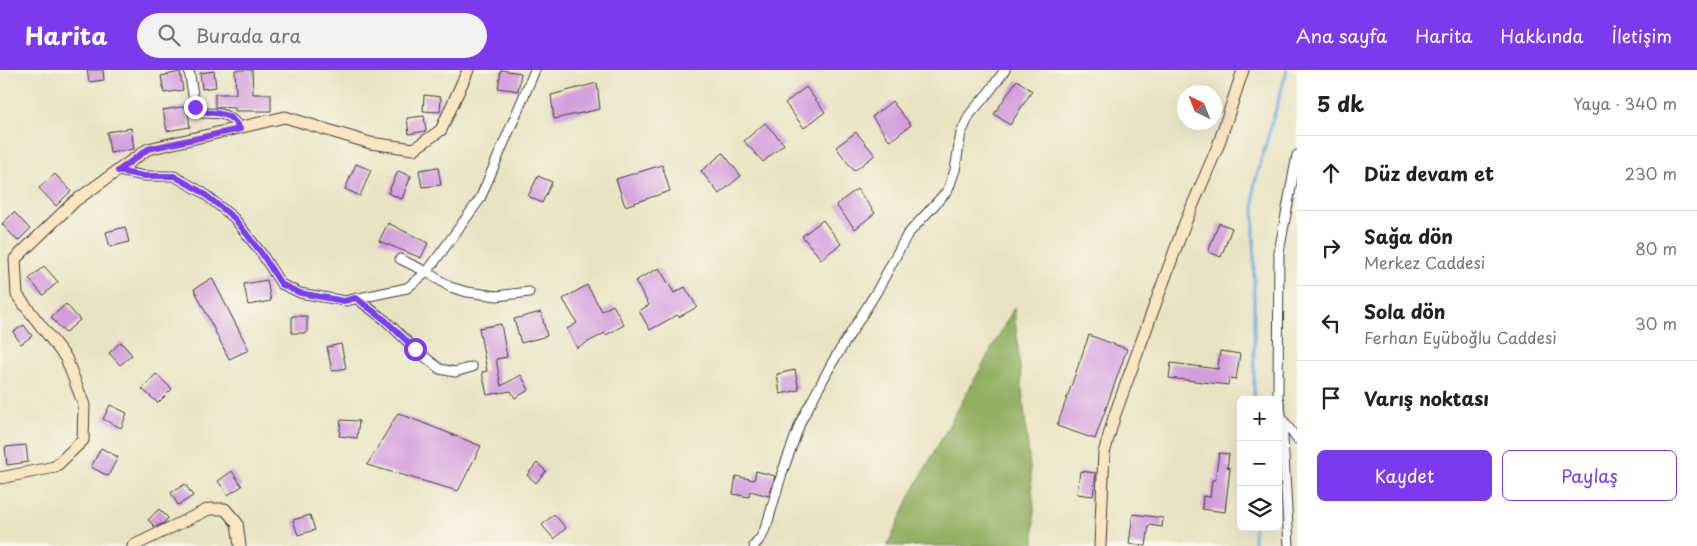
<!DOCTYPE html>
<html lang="tr">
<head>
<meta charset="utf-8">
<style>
	:root { --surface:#fff; --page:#f2f2f2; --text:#222; --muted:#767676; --line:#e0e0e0; --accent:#7c3aed }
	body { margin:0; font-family:"Playpen Sans",sans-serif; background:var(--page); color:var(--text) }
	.controls { position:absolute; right:15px; bottom:15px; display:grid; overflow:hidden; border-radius:8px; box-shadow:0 5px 20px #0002 }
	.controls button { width:45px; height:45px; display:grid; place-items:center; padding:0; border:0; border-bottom:1px solid var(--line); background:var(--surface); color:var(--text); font:25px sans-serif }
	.compass { position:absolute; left:1177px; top:15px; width:45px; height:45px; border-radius:50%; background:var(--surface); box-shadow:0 5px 20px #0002; rotate:317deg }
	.stop { position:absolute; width:15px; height:15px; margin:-11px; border:4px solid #7c3aed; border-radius:50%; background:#fff }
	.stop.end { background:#7c3aed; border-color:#fff; box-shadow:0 1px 5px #0008 }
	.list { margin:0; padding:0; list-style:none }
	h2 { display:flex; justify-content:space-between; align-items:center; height:65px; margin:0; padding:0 20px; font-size:21px }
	h2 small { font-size:16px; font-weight:400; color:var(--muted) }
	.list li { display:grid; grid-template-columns:32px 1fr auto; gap:15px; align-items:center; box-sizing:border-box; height:75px; padding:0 20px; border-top:1px solid var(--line) }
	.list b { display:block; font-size:19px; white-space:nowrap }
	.list p { margin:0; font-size:16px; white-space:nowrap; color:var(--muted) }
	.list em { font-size:16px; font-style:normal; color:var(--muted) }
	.actions { display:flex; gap:10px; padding:15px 20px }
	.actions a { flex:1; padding:11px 0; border:1px solid var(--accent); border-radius:8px; text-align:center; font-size:18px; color:var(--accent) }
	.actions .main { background:var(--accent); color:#fff }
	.icon { flex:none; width:28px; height:28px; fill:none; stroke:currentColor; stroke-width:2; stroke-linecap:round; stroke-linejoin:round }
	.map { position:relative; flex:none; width:1297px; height:476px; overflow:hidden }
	header { display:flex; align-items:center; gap:30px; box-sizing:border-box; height:70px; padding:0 25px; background:var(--accent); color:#fff }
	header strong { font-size:24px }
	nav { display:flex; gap:28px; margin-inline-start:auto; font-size:18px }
	.search { width:350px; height:45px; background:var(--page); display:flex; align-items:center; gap:12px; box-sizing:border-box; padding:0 18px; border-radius:28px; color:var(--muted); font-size:19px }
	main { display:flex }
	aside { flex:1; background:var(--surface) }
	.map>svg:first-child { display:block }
	.forest { fill:#92b062; stroke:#57663f }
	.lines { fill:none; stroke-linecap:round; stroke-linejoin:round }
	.stream { stroke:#69acde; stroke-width:3 }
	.building { fill:#d29cdd }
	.street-casing { stroke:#3b3a35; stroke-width:11 }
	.secondary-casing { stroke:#3b3a35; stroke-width:13 }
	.street { stroke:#fff; stroke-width:9 }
	.secondary { stroke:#fbe6c4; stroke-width:11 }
	.route { stroke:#7c3aed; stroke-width:6 }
</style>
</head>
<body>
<header>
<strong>Harita</strong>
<div class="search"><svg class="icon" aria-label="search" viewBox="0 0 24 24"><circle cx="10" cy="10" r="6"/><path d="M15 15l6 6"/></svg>Burada ara</div>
<nav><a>Ana sayfa</a><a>Harita</a><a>Hakkında</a><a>İletişim</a></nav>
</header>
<main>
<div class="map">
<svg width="1297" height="476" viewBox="0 0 1297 476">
	<rect width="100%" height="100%" fill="#fbf7ec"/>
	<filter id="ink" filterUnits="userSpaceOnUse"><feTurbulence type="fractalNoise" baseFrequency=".02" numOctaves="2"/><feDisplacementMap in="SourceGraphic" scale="10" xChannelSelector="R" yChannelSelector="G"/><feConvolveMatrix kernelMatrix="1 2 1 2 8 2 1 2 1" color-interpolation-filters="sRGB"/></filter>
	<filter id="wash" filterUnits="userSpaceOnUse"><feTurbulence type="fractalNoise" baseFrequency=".0096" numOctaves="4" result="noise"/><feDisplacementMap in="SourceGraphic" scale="20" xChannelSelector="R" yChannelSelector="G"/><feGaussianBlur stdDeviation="1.12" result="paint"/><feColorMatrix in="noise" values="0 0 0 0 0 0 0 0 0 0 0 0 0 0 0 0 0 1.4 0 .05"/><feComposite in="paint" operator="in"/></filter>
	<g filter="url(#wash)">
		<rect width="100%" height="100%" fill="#eae3c3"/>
		<path class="forest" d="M 1014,238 L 1034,438 L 1034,476 L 887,476 L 911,424 Z"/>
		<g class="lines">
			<path class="stream" d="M 1254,330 L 1254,116 L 1287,0
				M 1254,476 L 1254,457"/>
		</g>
		<g id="blocks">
			<path class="building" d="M 87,0 L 103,0 L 104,10 L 89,12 Z
				M 235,0 L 252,0 L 253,24 L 271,24 L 271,41 L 235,41 L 235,38 L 215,37 L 215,24 L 236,24 Z
				M 501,0 L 521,3 L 518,21 L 498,18 Z
				M 214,1 L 216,17 L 202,19 L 200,3 Z
				M 180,2 L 183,20 L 164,23 L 161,6 Z
				M 1017,10 L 1032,21 L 1010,55 L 994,44 Z
				M 597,13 L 600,39 L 554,49 L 551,25 Z
				M 806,17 L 825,42 L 804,58 L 785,33 Z
				M 424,25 L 441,27 L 440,42 L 423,41 Z
				M 892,31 L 911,55 L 890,71 L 872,47 Z
				M 187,36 L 190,57 L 167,61 L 163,40 Z
				M 424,46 L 426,61 L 409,64 L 407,48 Z
				M 765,53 L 784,74 L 763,92 L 744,71 Z
				M 131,58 L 134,79 L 110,83 L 107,62 Z
				M 856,62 L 875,85 L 854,101 L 836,77 Z
				M 723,83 L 741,106 L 719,124 L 701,101 Z
				M 356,94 L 371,100 L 360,126 L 345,119 Z
				M 662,95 L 670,121 L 625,136 L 616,109 Z
				M 438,97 L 441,115 L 422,117 L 419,100 Z
				M 398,101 L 411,106 L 402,129 L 388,123 Z
				M 55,104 L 71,121 L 56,136 L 39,118 Z
				M 538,106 L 552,112 L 542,133 L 528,126 Z
				M 857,119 L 875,143 L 855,159 L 836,135 Z
				M 14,142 L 30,159 L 18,171 L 2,154 Z
				M 823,150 L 841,174 L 821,189 L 802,166 Z
				M 388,153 L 428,173 L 421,188 L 379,171 Z
				M 1219,153 L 1232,158 L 1221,187 L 1208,182 Z
				M 125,157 L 129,172 L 110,177 L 106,162 Z
				M 44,196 L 58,212 L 43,225 L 29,209 Z
				M 659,198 L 674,223 L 685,217 L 697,237 L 679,247 L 677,245 L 650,260 L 639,241 L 649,235 L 635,211 Z
				M 212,208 L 249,280 L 229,289 L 194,219 Z
				M 267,210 L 271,231 L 248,235 L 244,214 Z
				M 587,215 L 602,241 L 613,235 L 624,255 L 606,265 L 605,263 L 577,278 L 567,259 L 577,253 L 563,229 Z
				M 66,234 L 80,250 L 65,263 L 51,247 Z
				M 541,242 L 547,266 L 521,273 L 514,249 Z
				M 292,246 L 307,246 L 307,263 L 292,263 Z
				M 501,254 L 507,287 L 496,289 L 501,316 L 521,305 L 529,320 L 515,328 L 511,321 L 487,325 L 482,302 L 487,301 L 479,258 Z
				M 24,255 L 32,266 L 21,274 L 13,262 Z
				M 1089,265 L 1127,279 L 1095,369 L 1057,356 Z
				M 121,272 L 132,285 L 120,295 L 109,283 Z
				M 341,274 L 346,298 L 332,301 L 327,277 Z
				M 1220,281 L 1240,284 L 1236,309 L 1229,308 L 1228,315 L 1169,308 L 1171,293 L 1218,299 Z
				M 795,300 L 799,320 L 780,324 L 777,304 Z
				M 156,304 L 172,319 L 158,333 L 142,319 Z
				M 110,335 L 127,343 L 121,358 L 103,349 Z
				M 398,343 L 481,376 L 458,421 L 367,395 Z
				M 341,350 L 359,351 L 357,368 L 339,366 Z
				M 26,375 L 28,392 L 7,395 L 5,377 Z
				M 101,378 L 118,387 L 108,406 L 91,397 Z
				M 1219,383 L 1229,384 L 1227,397 L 1230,398 L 1225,442 L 1202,439 L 1203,426 L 1210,427 L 1212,410 L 1215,410 Z
				M 537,393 L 546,401 L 536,413 L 527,405 Z
				M 232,401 L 242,416 L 228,425 L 218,411 Z
				M 756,401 L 775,406 L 769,426 L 750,421 L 749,427 L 733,424 L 736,406 L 754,410 Z
				M 1080,401 L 1096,403 L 1093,426 L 1077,424 Z
				M 185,414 L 193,426 L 178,435 L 171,423 Z
				M 159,439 L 168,448 L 164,453 L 155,457 L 148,450 Z
				M 554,444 L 566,458 L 554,469 L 542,455 Z
				M 1133,444 L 1163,448 L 1162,457 L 1149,455 L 1146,476 L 1129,474 Z
				M 310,445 L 315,460 L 298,465 L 293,450 Z"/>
		</g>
	</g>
	<g filter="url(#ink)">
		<use href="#blocks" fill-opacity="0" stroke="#3b3a35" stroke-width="1"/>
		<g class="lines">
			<defs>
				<path id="street" d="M 189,0 L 195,37 L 200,43 C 218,43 230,42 240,59
					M 1297,85 L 1279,182 L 1278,327 L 1282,349 L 1297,369
					M 118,101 L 145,106 L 174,106 L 202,122 L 234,148 L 262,184 L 281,214 L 300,223 L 345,231 L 407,218 L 427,202 L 480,129 L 535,0
					M 400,189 L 427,202 L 450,217 L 467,222 L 497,226 L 529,222
					M 356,228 L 385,250 L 415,279 L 440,299 L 455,302 L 472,297
					M 1282,349 L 1289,476
					M 754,476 L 762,466 L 768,451 L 782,403 L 801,351 L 832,293 L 877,221 L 907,165 L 948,120 L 955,100 L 961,63 L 970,44 L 989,22 L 1005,0"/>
				<path id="secondary" d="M 0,408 L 55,397 L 83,370 L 84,335 L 66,288 L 17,225 L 15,189 L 75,131 L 148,79 L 285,47 L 370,73 L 414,79 L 441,60 L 468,0
					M 133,476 L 209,439 L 225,439 L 237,453 L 240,476
					M 1100,476 L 1104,383 L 1115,344 L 1185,153 L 1218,76 L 1243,0"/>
			</defs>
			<use href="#street" class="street-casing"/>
			<use href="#secondary" class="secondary-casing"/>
			<use href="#street" class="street"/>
			<use href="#secondary" class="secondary"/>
		</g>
	</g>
	<g class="lines" filter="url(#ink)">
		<path class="route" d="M 195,37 L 200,42 C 219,43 230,42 240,59 L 148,79 L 118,101 L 144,106 L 174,106 L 202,122 L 234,148 L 262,184 L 281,214 L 300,223 L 344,231 L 356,228 L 385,250 L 415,279"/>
	</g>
</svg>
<div class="controls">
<button>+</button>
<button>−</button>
<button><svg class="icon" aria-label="layers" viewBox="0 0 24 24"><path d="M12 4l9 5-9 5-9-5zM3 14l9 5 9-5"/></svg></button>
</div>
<svg class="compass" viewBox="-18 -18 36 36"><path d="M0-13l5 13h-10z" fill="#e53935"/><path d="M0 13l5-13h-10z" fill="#767676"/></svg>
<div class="stop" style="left:415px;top:279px"></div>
<div class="stop end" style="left:195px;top:37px"></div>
</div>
<aside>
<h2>5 dk<small>Yaya · 340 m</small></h2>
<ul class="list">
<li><svg class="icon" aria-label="ahead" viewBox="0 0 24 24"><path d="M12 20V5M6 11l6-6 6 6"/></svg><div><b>Düz devam et</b></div><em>230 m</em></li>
<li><svg class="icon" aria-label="right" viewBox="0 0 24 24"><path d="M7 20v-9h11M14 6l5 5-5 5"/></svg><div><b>Sağa dön</b><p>Merkez Caddesi</p></div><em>80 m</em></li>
<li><svg class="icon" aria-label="left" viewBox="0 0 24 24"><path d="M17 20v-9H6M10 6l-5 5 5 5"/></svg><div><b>Sola dön</b><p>Ferhan Eyüboğlu Caddesi</p></div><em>30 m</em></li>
<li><svg class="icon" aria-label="arrive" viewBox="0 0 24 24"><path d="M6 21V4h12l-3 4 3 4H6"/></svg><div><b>Varış noktası</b></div></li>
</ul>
<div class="actions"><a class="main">Kaydet</a><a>Paylaş</a></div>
</aside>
</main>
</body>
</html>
